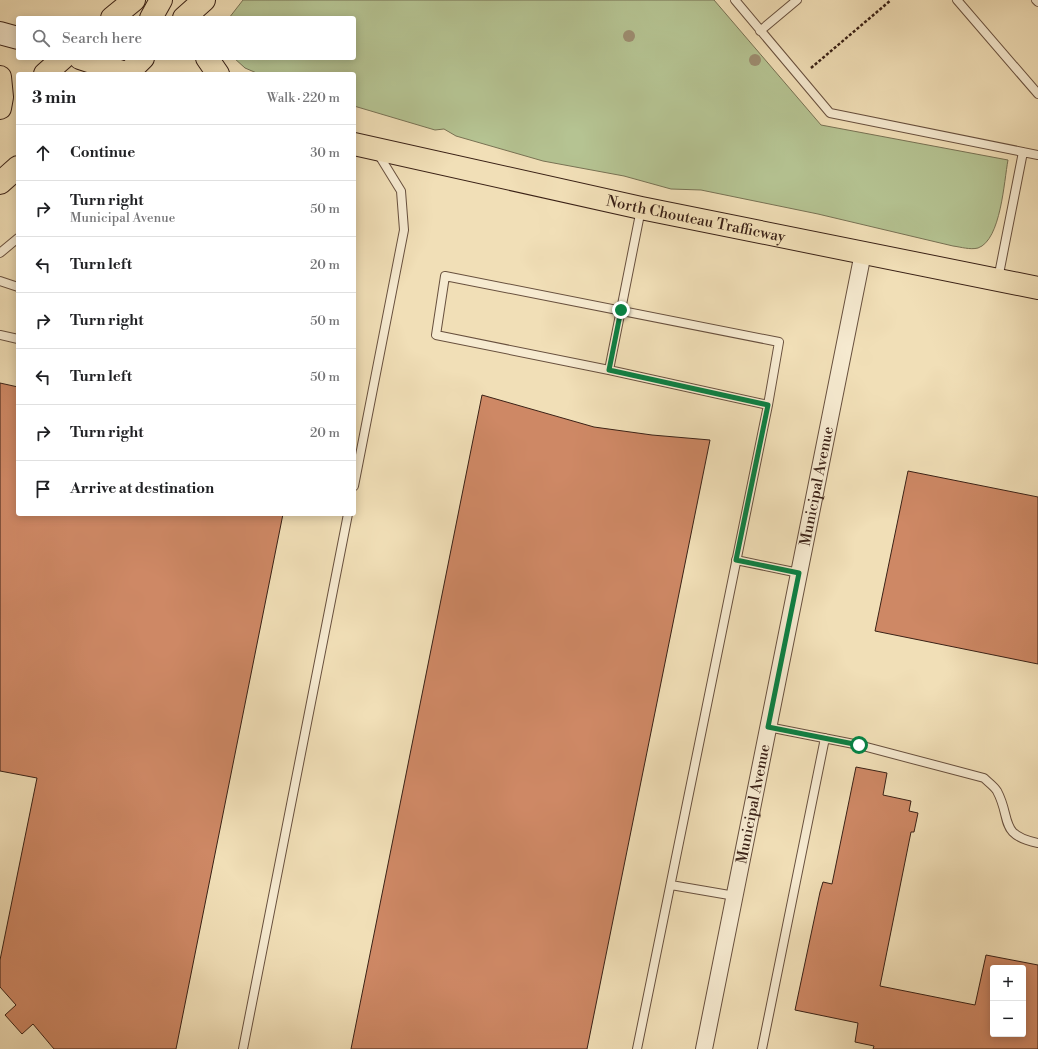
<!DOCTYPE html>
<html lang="en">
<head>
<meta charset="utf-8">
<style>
	:root { --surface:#fff; --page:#f6f6f6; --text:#202124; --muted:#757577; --line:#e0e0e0 }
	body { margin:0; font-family:"Libre Bodoni",serif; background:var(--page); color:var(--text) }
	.controls { position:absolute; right:12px; bottom:12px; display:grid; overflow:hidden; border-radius:4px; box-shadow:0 2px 10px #0003 }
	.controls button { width:36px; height:36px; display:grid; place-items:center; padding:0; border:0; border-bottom:1px solid var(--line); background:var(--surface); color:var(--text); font:20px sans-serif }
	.stop { position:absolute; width:12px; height:12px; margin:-9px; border:3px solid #0b8043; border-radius:50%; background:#fff }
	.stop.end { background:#0b8043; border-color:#fff; box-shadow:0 1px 4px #0008 }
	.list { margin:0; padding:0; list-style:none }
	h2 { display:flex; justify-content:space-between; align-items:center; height:52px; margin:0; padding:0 16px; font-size:17px }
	h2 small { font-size:13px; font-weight:400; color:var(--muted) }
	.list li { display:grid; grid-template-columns:26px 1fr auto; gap:12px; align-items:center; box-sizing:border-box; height:56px; padding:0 16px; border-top:1px solid var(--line) }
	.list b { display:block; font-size:15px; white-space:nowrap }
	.list p { margin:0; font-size:13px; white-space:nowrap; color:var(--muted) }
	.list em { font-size:13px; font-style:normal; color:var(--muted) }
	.icon { flex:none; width:22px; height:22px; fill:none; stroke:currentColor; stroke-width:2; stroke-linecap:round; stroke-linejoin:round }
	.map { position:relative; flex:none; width:1038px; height:1049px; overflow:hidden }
	.search { position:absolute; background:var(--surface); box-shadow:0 2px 10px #0003; left:16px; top:16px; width:340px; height:44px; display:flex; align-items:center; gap:10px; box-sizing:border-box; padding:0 14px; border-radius:4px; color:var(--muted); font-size:15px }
	.panel { position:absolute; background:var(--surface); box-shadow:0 2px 10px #0003; left:16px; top:72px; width:340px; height:444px; border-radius:4px }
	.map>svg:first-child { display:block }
	.green { fill:#b5c392; stroke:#787254 }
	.building { fill:#ce8865; stroke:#3a2116; fill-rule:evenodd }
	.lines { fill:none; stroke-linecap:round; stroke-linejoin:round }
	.lane-casing { stroke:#68503e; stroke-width:10 }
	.street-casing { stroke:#68503e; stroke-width:18 }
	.secondary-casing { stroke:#3a2116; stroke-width:24 }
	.primary-casing { stroke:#3a2116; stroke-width:24 }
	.path { stroke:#3a2116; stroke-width:2.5; stroke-dasharray:3 2; stroke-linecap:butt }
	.lane { stroke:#f6ead0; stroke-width:8 }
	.street { stroke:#f6ead0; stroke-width:16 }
	.secondary { stroke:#f6ead0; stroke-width:22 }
	.primary { stroke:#f1dfb7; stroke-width:22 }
	.tree { fill:#9d8d70 }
	.route { stroke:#0b8043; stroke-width:5 }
	.labels { text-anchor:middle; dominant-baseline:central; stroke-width:3; stroke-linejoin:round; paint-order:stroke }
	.street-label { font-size:15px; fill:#3a2116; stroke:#f6ead0 }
</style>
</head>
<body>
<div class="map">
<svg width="1038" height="1049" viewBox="0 0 1038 1049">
	<rect width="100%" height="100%" fill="#f1dfb7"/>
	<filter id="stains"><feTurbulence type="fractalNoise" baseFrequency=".005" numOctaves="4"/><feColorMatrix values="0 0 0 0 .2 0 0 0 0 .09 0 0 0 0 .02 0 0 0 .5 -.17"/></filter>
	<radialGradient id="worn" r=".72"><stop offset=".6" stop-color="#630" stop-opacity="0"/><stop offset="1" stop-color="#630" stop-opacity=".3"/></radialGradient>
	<path class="green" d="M 243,0 L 714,0 L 821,125 L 1008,160 C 1004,181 1001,240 978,248 C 970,250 961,247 953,246 L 818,214 L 701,190 L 671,189 L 624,176 L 543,161 L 456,136 L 444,129 L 435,130 L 354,106 L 354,74 L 259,74 L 245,68 L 234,58 L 354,58 L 354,18 L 229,18 Z"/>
	<path class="building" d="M 0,383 L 18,387 L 18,514 L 283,514 L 176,1049 L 54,1049 L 33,1024 L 22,1034 L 5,1015 L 16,1005 L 0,987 L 0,960 L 37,778 L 0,771 Z
		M 482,395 L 594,427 L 652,435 L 710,440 L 587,1049 L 351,1049 Z
		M 908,471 L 1038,497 L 1038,664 L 875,631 Z
		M 856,767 L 887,773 L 883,795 L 911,801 L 909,811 L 918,813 L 914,832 L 911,832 L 880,986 L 975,1005 L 986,955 L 1038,965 L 1038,1049 L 873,1049 L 874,1046 L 855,1042 L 858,1023 L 795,1010 L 820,892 L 823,882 L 832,884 ZM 993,968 L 1023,968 L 1023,1034 L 993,1034 Z"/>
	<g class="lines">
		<defs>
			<path id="lane" d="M 735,0 L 830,113 L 1038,155
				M 957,0 L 1038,94
				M 1036,0 L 1038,2
				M 760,31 L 797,0
				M 0,253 L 18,238
				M 998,279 L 1023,152
				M 0,281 L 18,287
				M 0,335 L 18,339
				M 609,370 L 641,209
				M 354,486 L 404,230 L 401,191 L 377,152
				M 736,560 L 799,573
				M 768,727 L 859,745 L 984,778 C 988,782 994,786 997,791 C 1012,819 998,835 1038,843
				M 671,885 L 735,896
				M 243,1049 L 348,514
				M 637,1049 L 768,405 L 779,342 L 445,276 L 436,335 L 609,370 L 768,405
				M 762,1049 L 825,738"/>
			<g id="street">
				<path id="s1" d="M 704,1049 L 863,253"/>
			</g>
			<path id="secondary" d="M 0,33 L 18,38"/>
			<g id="primary">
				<path d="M 112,18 L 134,0"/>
				<path d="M 151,18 L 161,0"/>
				<path d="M 184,18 L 204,0"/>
				<path d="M 80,58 L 128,74"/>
				<path d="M 207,58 L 218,74"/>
				<path d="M 45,74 L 63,58"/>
				<path d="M 127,74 L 143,58"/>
				<path d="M 0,77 L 2,97 L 0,108"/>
				<path id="s2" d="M 354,144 L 641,208 L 1038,288"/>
				<path d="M 0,183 L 18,167"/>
			</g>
		</defs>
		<use href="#lane" class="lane-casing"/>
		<use href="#street" class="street-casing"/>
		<use href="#secondary" class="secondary-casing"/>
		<use href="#primary" class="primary-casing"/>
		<path class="path" d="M 811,68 L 891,0"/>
		<use href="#lane" class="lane"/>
		<use href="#street" class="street"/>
		<use href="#secondary" class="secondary"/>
		<use href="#primary" class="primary"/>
	</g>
	<g class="tree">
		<circle cx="629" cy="36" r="6"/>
		<circle cx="755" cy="60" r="6"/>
	</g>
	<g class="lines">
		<path class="route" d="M 621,310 L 609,370 L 768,405 L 736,560 L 799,573 L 768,727 L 859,745"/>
	</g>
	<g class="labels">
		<g class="street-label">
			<text stroke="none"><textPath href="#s2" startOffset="350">North Chouteau Trafficway</textPath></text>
			<text stroke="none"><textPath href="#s1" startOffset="574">Municipal Avenue</textPath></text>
			<text stroke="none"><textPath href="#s1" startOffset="250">Municipal Avenue</textPath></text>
		</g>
	</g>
	<rect width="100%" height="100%" filter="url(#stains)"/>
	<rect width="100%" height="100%" fill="url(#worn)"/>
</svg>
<div class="controls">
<button>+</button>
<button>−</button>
</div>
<div class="stop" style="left:859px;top:745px"></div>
<div class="stop end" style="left:621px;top:310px"></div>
<div class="search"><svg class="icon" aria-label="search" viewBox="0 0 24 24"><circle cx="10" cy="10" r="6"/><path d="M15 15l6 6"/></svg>Search here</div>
<section class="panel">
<h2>3 min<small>Walk · 220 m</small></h2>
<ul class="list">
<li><svg class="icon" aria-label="ahead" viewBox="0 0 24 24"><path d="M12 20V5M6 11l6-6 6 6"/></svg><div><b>Continue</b></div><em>30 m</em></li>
<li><svg class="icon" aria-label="right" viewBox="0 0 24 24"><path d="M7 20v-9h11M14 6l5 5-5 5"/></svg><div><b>Turn right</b><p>Municipal Avenue</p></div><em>50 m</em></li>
<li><svg class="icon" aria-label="left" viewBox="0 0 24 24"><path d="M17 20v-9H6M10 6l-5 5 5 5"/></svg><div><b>Turn left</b></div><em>20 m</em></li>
<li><svg class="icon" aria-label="right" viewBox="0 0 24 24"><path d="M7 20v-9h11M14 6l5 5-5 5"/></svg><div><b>Turn right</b></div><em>50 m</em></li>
<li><svg class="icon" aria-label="left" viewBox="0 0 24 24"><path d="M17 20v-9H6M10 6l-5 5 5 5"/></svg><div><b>Turn left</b></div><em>50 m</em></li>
<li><svg class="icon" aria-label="right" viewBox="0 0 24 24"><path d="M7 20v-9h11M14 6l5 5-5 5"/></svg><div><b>Turn right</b></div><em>20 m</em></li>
<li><svg class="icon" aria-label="arrive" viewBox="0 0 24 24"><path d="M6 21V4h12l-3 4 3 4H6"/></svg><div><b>Arrive at destination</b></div></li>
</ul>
</section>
</div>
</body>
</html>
